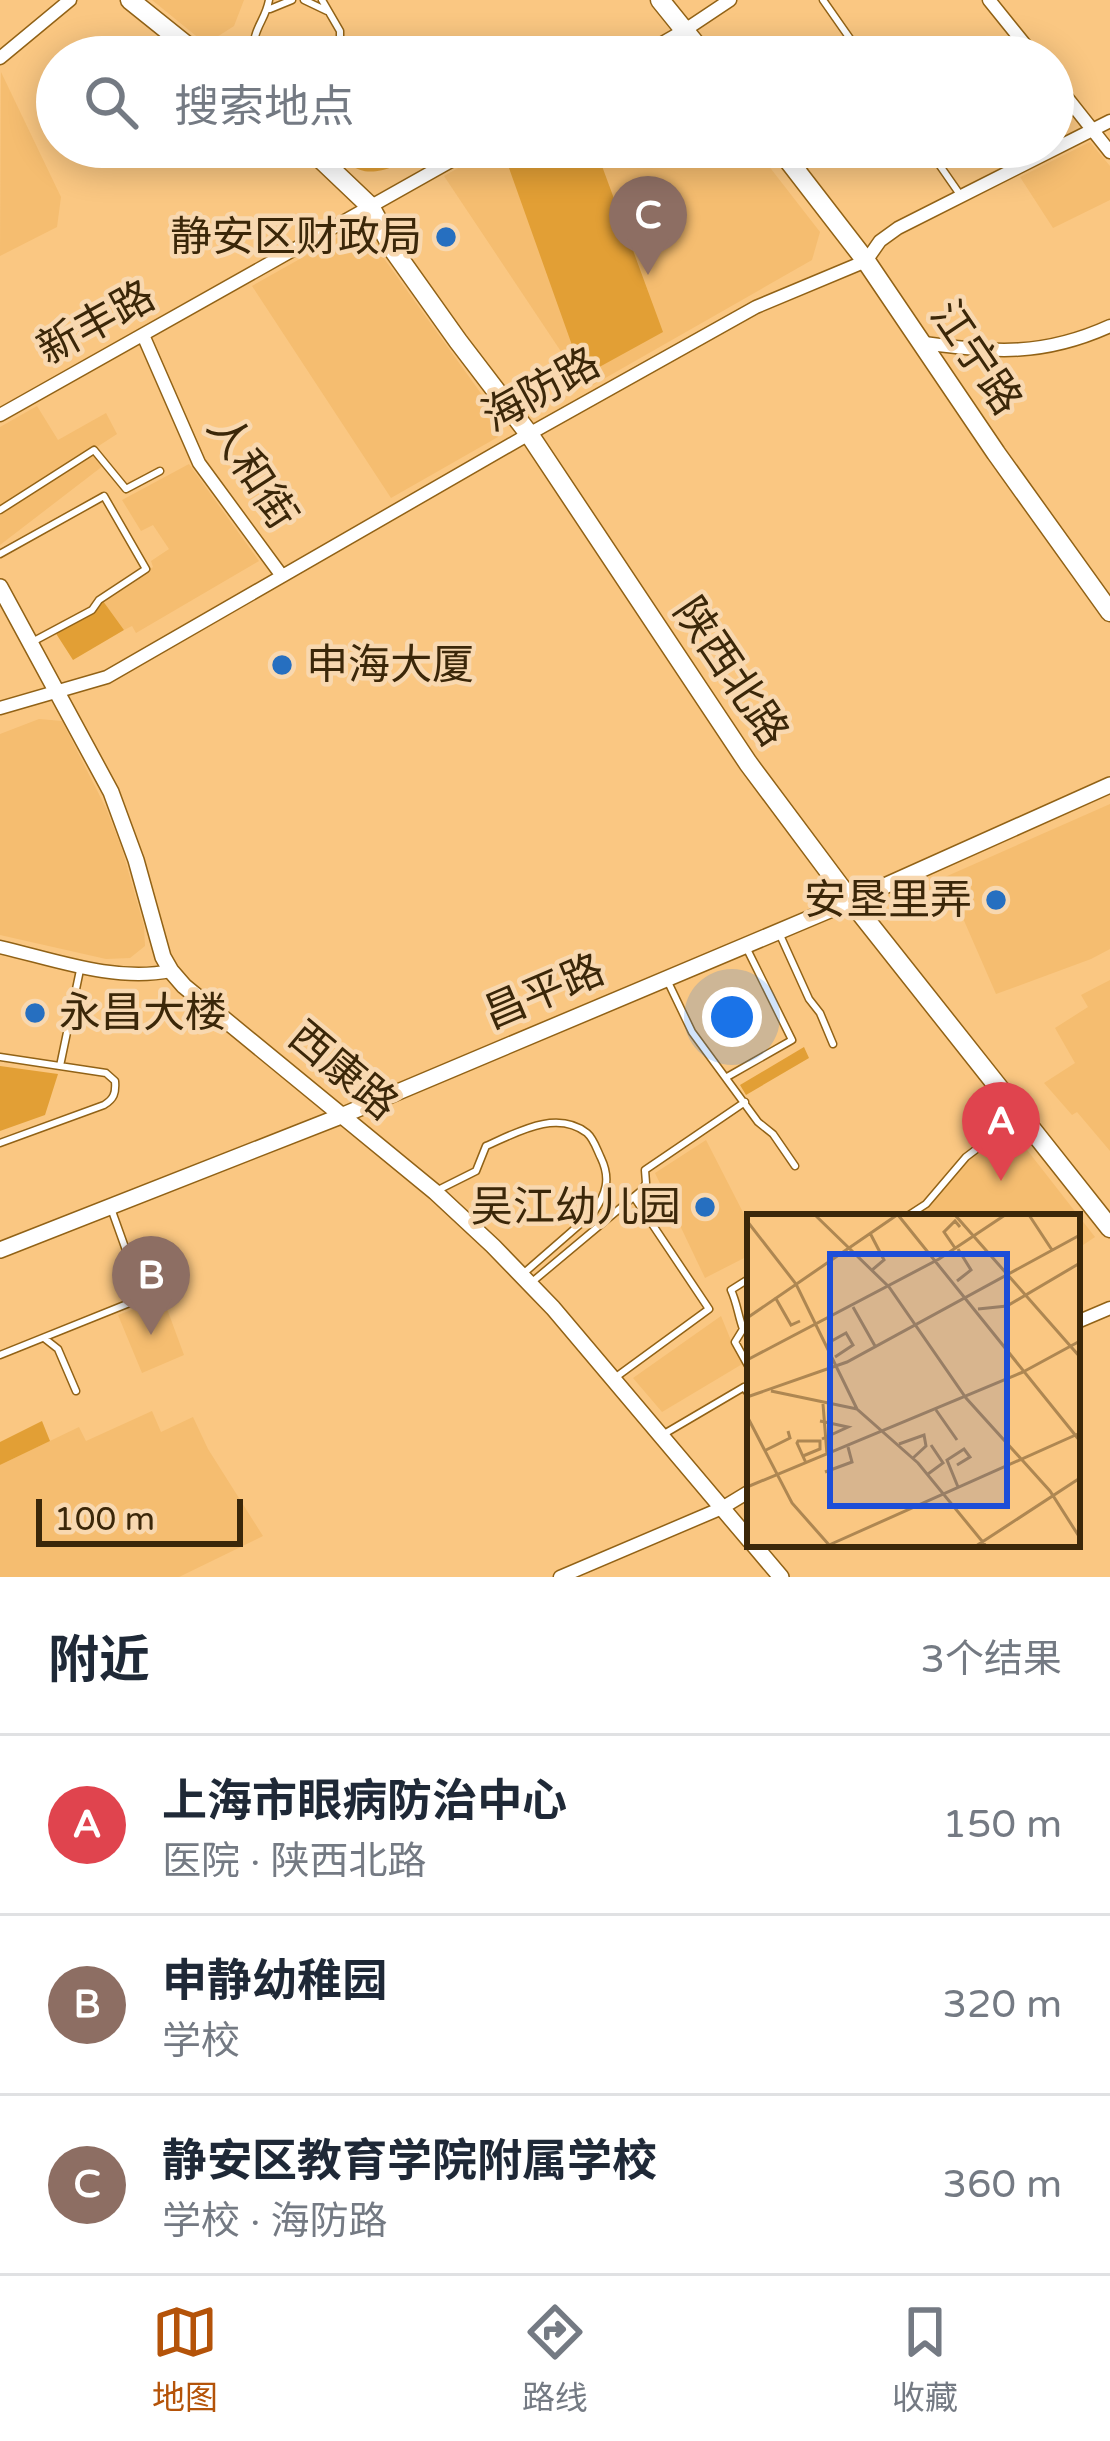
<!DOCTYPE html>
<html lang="zh">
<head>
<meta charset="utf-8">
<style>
	:root { --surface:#fff; --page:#f2f2f3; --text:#1f2937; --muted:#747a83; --line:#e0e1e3; --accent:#b45309 }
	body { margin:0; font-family:"Varela Round","Noto Sans SC",sans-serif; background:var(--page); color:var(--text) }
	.scale { position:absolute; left:36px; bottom:30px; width:207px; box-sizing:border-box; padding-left:12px; border:6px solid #3b2709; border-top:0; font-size:33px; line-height:42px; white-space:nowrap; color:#3b2709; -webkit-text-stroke:9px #f8d8b0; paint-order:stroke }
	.you { position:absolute; left:732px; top:1017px; width:42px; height:42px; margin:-30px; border:9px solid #fff; border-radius:50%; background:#1a73e8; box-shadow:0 0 0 18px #1a73e833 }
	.badge { display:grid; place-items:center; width:78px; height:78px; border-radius:50%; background:var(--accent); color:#fff; font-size:39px; font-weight:700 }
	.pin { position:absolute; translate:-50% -99px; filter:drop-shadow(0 3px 6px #0008) }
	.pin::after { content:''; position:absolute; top:63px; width:42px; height:36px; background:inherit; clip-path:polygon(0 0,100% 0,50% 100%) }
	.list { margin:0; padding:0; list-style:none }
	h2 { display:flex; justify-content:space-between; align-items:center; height:156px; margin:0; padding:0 48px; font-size:51px }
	h2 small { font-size:39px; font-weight:400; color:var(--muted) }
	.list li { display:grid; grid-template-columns:78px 1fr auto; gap:36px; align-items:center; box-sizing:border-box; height:180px; padding:0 48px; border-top:3px solid var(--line) }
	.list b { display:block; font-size:45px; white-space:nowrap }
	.list p { margin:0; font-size:39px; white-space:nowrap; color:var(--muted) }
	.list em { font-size:39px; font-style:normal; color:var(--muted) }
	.icon { flex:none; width:66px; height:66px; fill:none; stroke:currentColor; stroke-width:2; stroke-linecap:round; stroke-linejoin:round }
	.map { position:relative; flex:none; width:1110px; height:1577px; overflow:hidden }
	.search { position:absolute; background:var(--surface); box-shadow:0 6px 30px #0003; left:36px; right:36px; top:36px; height:132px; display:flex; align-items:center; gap:30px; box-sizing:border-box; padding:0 42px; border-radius:66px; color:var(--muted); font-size:45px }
	.sheet { height:696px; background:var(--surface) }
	nav { display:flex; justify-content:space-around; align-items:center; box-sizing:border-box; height:168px; border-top:3px solid var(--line); background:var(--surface); font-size:33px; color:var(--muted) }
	nav a { display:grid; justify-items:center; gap:6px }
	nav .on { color:var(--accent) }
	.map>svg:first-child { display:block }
	.built { fill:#f5bd70 }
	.green { fill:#e29f35 }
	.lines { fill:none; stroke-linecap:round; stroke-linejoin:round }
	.service-casing { stroke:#916216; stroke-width:9 }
	.minor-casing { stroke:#916216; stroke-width:15 }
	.tertiary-casing { stroke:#916216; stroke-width:18 }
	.secondary-casing { stroke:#916216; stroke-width:21 }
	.service { stroke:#fff; stroke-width:6 }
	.minor { stroke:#fff; stroke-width:12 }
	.tertiary { stroke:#fff; stroke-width:15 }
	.secondary { stroke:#fff; stroke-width:18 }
	.poi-dot { fill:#266fc0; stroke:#f8d8b0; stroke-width:4.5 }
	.labels { text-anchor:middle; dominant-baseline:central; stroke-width:9; stroke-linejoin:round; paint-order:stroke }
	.poi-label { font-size:42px; fill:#3b2709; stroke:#f8d8b0; text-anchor:end }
	.street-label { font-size:42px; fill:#3b2709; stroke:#f8d8b0 }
	.inset-road { fill:none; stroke:#ae8752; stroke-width:3 }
	.view { fill:#1d4ed8; fill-opacity:0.15; stroke:#1d4ed8; stroke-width:6 }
	.inset-edge { fill:none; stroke:#3b2709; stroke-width:6 }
</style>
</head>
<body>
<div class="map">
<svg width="1110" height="1577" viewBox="0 0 1110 1577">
	<rect width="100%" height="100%" fill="#fac782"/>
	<path class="built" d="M 152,0 L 244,0 L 234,26 L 206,44 Z
		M 1,72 L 61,197 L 57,227 L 0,256 Z
		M 1090,142 L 1110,166 L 1110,200 L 1053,228 L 1020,177 Z
		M 495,147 L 754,147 L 820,232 L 812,260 L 586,389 L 444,176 Z
		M 360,225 L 503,424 L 498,437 L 391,498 L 252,286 Z
		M 37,406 L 58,440 L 106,413 L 117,434 L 97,447 L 108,462 L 0,545 L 0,427 Z
		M 189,464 L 259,561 L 136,633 L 132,626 L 124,630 L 103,601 L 153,567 L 151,561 L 169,549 L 153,525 L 141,531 L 122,500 Z
		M 39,719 L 62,721 L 106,808 L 122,849 L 144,926 L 145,946 L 130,958 L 106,959 L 0,935 L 0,734 Z
		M 1110,804 L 1110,949 L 1091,959 L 996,994 L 945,877 Z
		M 1110,980 L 1110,1151 L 1077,1112 L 1072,1115 L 1044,1083 L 1075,1063 L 1055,1028 L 1088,1007 L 1081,995 Z
		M 1010,1128 L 1095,1237 L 1077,1249 L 1077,1217 L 918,1217 L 915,1214 L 930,1205 L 971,1158 Z
		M 706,1140 L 750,1226 L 750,1255 L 705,1278 L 655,1173 Z
		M 163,1298 L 184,1355 L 142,1373 L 118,1315 Z
		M 721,1316 L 732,1343 L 744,1363 L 662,1412 L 633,1378 Z
		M 152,1411 L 161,1432 L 193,1417 L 208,1449 L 263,1536 L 179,1577 L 0,1577 L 0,1465 L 79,1427 L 86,1441 Z"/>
	<path class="green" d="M 329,147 L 383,147 L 395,166 C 362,179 352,168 329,147 Z
		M 516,147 L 595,147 L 663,332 L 583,376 L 504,154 Z
		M 103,601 L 124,630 L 73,660 L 55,632 L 96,610 Z
		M 804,1047 L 809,1058 L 746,1095 L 740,1085 Z
		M 0,1066 L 58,1074 L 45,1115 L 0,1131 Z
		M 42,1421 L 50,1441 L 0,1465 L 0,1442 Z"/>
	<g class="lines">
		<defs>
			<path id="service" d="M 304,0 L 327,11
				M 322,0 L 340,31 L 340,57
				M 823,0 L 851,40 L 851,57
				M 270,9 L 292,0
				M 255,57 C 250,29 265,23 269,0
				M 927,147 L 961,196
				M 800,169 L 829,147
				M 0,510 L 94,450 L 126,489 L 160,471
				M 0,554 L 104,496 L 146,569 L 99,600 L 92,610 L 34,641
				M 780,935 L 809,999 L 820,1013 L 833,1044
				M 668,982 L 692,1032 L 758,1122 L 773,1134 L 795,1166
				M 0,1057 L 106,1073 L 115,1081 C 116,1093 114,1099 104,1105 L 0,1143
				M 60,1066 L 80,970
				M 727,1077 L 792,1040 L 747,949
				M 438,1190 L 476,1171 L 486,1146 C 516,1133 556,1109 587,1133 C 594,1139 597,1150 601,1158 C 611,1179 606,1193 594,1212 L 524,1273
				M 906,1217 L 926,1204 L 966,1157 L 1019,1117
				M 750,1278 L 731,1290 C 737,1303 738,1315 743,1329 L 735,1342 L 750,1369
				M 532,1282 L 642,1190 L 646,1183 L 645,1170 L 745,1102
				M 44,1338 L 58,1349 L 76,1391
				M 0,1355 L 137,1300 L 141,1292 L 112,1211
				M 616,1377 L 709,1309 L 634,1197
				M 664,1434 L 744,1387 L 750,1396"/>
			<path id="minor" d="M 989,0 L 1035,57
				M 638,57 L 685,30 L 730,0
				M 0,58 L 70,0
				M 1053,80 L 1110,152
				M 143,335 L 199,463 L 282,576
				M 924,343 C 994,353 1044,356 1110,326
				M 0,415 L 476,147
				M 0,708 L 107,677 L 529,434 L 756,307 L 866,261 L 880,241 L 898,228 L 1110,121
				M 0,947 C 56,960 114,982 171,971
				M 1077,1322 L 1110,1308
				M 560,1577 L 722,1508 L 750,1491"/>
			<path id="tertiary" d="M 0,587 L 111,792 L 136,860 L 163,957 L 171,971 L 184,986 L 435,1192 L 493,1246 L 553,1308 L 750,1541
				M 0,1250 L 341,1116 L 851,901 L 1110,785
				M 753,1544 L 781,1577"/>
			<path id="secondary" d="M 130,0 L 201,57
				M 660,0 L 706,57
				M 308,147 L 370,206 L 394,251 L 458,341 L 529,434 L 748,763 L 851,901 L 1110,1228
				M 778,147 L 866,261 L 996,453 L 1110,612"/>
		</defs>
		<use href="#service" class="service-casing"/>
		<use href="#minor" class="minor-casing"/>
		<use href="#tertiary" class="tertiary-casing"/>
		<use href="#secondary" class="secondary-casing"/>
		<use href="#service" class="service"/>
		<use href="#minor" class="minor"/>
		<use href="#tertiary" class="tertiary"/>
		<use href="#secondary" class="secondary"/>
	</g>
	<g class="poi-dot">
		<circle cx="446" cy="237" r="12"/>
		<circle cx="282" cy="665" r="12"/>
		<circle cx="996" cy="900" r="12"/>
		<circle cx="35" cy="1013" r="12"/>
		<circle cx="705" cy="1207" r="12"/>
	</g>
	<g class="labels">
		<g class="poi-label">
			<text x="422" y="237">静安区财政局</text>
			<text x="306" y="665" text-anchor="start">申海大厦</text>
			<text x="972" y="900">安垦里弄</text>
			<text x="59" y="1013" text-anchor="start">永昌大楼</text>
			<text x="681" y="1207">吴江幼儿园</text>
		</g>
		<g class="street-label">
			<text transform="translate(96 323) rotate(-29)">新丰路</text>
			<text transform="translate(976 358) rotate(56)">江宁路</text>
			<text transform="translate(541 390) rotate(-29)">海防路</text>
			<text transform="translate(252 472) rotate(57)">人和街</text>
			<text transform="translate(731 672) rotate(56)">陕西北路</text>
			<text transform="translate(544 992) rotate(-23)">昌平路</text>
			<text transform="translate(343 1071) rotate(40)">西康路</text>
		</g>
	</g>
	<g transform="translate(747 1214)">
		<rect width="333" height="333" fill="#fac782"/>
		<path class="inset-road" d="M 68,1 L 142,73 L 219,184 L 303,277 L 333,324M 151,1 L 333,227M 208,1 L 333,143M 282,1 L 305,36M 0,7 L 49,70 L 110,195 L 171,249 L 239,332M 123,19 L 137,46 L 124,57M 208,34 L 197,18 L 208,7 L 213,13M 210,67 L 224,56 L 211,35M 28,83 L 44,111 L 53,107M 106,93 L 128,132M 231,95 L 260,92 L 333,49M 0,104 L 150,1M 81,129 L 99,119 L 106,131 L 88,143M 0,146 L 192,45 L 258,1M 276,158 L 333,127M 24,177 L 110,195M 0,183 L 100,148 L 333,21M 76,190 L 80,241M 189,196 L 210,226M 0,202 L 45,289 L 83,332M 73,207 L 101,213 L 75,225M 152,230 L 177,221 L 179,232 L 166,244M 17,237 L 43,224 L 41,217M 56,242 L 73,235 L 73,227 L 51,227 L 50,229 L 59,249M 210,251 L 223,243 L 217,235 L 200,246 L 211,273M 78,258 L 105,248 L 101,233M 181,260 L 196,249 L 184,231M 0,273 L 276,158M 82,331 L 333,219M 229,332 L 333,264"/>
		<path class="view" d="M 83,40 L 260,40 L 260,292 L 83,292 Z"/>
		<rect width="333" height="333" class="inset-edge"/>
	</g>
</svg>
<div class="scale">100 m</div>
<div class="you"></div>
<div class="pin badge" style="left:1001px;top:1181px;background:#e0444e">A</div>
<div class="pin badge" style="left:151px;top:1335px;background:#8d6e63">B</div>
<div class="pin badge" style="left:648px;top:275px;background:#8d6e63">C</div>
<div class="search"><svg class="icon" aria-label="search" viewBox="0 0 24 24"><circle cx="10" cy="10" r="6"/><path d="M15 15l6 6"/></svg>搜索地点</div>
</div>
<section class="sheet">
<h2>附近<small>3个结果</small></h2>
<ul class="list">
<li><span class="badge" style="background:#e0444e">A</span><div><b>上海市眼病防治中心</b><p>医院 · 陕西北路</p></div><em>150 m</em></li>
<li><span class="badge" style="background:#8d6e63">B</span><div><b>申静幼稚园</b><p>学校</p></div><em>320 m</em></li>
<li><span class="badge" style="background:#8d6e63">C</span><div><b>静安区教育学院附属学校</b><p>学校 · 海防路</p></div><em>360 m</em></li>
</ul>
</section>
<nav>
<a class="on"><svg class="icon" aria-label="map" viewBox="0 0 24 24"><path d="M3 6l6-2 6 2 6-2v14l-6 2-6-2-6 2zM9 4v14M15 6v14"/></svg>地图</a>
<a><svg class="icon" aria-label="directions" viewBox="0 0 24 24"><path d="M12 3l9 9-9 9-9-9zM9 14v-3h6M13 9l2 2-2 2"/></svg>路线</a>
<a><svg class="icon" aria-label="saved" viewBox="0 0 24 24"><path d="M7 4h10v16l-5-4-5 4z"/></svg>收藏</a>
</nav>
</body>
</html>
